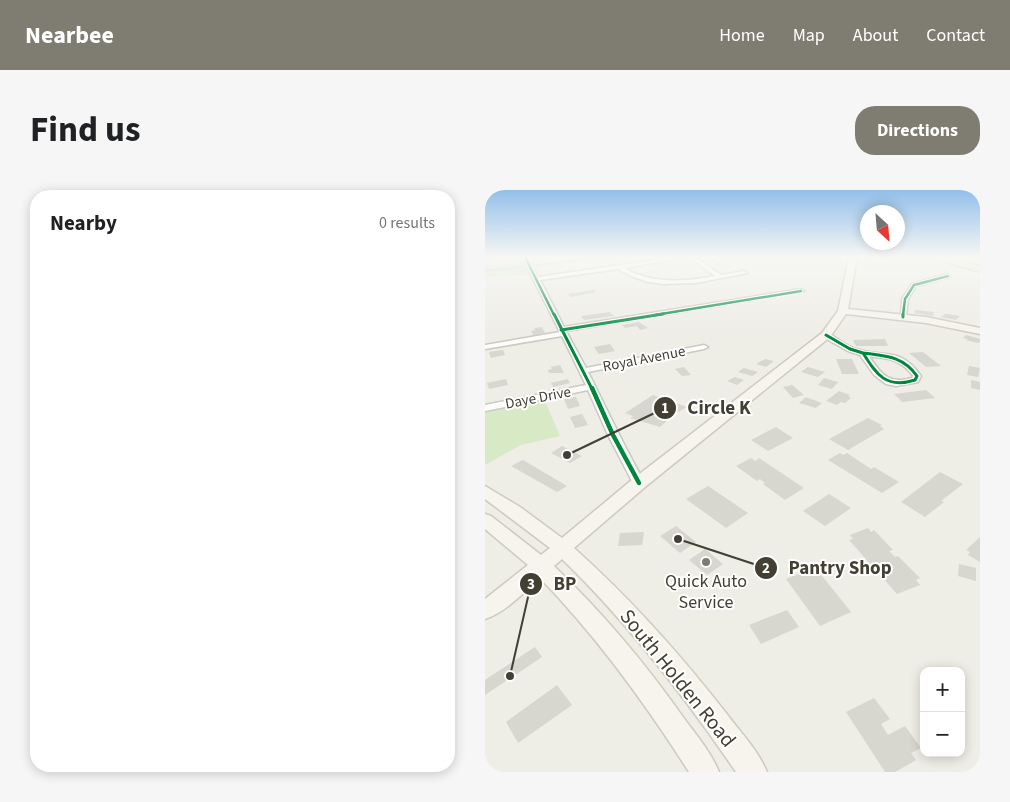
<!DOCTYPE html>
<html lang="en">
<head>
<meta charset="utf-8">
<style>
	:root { --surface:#fff; --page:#f6f6f6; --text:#202124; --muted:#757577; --line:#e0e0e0; --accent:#7f7c72 }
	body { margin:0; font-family:"Source Sans 3",sans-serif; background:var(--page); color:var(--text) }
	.controls { position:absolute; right:15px; bottom:15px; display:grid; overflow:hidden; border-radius:10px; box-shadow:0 2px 12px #0003 }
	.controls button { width:45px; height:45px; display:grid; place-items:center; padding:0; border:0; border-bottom:1px solid var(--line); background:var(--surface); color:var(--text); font:25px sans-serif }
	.compass { position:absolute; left:375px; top:15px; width:45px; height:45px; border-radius:50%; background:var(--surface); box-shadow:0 2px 12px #0003; rotate:154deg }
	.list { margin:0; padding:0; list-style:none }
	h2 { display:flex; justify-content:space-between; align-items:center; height:65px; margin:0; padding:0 20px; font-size:21px }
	h2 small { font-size:16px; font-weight:400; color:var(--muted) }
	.map { position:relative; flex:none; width:495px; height:582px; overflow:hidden; border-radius:20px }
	header { display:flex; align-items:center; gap:30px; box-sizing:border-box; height:70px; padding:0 25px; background:var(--accent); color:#fff }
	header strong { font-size:24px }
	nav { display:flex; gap:28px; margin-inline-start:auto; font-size:18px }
	.intro { display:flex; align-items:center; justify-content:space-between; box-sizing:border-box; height:120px; padding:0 30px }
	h1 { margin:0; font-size:35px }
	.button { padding:12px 22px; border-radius:20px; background:var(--accent); color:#fff; font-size:18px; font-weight:700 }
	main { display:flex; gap:30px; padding:0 30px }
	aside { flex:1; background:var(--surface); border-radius:20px; box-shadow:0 2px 12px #0003 }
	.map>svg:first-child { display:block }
	.green { fill:#d7eac5 }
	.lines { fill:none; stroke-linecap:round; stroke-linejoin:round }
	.stream { stroke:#b5d0ee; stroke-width:2 }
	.building { fill:#d7d6cf }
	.street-casing { stroke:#cac9c2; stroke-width:3 }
	.secondary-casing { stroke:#cecbbd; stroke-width:3 }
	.highway-casing { stroke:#c6bea1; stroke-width:2 }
	.street { fill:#fcfcfb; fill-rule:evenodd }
	.secondary { fill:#f6f4ec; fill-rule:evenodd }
	.highway { fill:#ebe7d7; fill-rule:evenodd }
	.cycleway-far2-casing { stroke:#fff; stroke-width:4.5 }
	.cycleway-far1-casing { stroke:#fff; stroke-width:5 }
	.cycleway-casing { stroke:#fff; stroke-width:7 }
	.cycleway-far2 { stroke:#00873e; stroke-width:2.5 }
	.cycleway-far1 { stroke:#00873e; stroke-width:3 }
	.cycleway { stroke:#00873e; stroke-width:4.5 }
	.poi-dot { fill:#7f7c72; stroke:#fff; stroke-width:2 }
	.labels { text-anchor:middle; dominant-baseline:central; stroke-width:4; stroke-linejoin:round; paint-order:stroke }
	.far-street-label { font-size:15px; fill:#433f33; stroke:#fff }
	.poi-label { font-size:18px; fill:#433f33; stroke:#fff }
	.near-street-label { font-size:21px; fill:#433f33; stroke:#fff }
	.leader { fill:none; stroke:#433f33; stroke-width:2 }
	.callout-dot { fill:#433f33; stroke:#fff; stroke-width:2 }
	.mark-label { font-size:15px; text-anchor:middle; font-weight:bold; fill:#fff }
	.callout-label { font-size:19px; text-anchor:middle; font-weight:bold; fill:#433f33; stroke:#fff; stroke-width:4; stroke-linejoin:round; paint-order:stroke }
</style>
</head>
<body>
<header>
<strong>Nearbee</strong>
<nav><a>Home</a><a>Map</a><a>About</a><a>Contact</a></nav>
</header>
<div class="intro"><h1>Find us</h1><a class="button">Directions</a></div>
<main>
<aside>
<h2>Nearby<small>0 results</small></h2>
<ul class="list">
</ul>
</aside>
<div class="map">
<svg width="495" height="582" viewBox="0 0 495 582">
	<rect width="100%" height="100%" fill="#eeede6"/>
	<path class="green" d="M 37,71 L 43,83 L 0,88 L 0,75 Z
		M 60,211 L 75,246 L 36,255 L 0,275 L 0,222 Z"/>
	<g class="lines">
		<path class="stream" d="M 0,81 L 119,67"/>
	</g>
	<path class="building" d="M 221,67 L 226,67 L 239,75 L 232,76 Z
		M 109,100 L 111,102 L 86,107 L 83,104 Z
		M 430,120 L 449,122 L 448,126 L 429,123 Z
		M 125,122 L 129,126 L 99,130 L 96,126 Z
		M 460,124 L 463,124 L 475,126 L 471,130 L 456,127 Z
		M 154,132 L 163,138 L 155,140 L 152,136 L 140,138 L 137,135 Z
		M 57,137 L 60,143 L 48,145 L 46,141 L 50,140 L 49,138 Z
		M 481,145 L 495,149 L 495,152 L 493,153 L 481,150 L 483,149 L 478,148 Z
		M 400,149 L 403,156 L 371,156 L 368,150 Z
		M 125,154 L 130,161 L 114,164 L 109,157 Z
		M 18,160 L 20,165 L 6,168 L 4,162 Z
		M 438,162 L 456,176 L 441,177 L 424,163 Z
		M 280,169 L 289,171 L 281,177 L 271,174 Z
		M 351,169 L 367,169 L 374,184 L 357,184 Z
		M 75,175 L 79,183 L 64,183 L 63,180 L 67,179 L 66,177 Z
		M 484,176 L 495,178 L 493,187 L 482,185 Z
		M 199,177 L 206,185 L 197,186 L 190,179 Z
		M 323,177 L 340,182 L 333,187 L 316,182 Z
		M 259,178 L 273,182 L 267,186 L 253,182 Z
		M 250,187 L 259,190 L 252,195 L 242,191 Z
		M 339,188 L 353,192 L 347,199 L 333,195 Z
		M 21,189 L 23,195 L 4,199 L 2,193 Z
		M 83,189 L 85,193 L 68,197 L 66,193 Z
		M 486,190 L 495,192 L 495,200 L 486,198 Z
		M 307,195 L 319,205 L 308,208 L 298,197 Z
		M 441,200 L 450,208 L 417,212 L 409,204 Z
		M 354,201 L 365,205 L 363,206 L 366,208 L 360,213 L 356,212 L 352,215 L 341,211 Z
		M 168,205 L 202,217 L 179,230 L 182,231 L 175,237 L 145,228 L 148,226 L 140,223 Z
		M 91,207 L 95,216 L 83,219 L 79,209 Z
		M 321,207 L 337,213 L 331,218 L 314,213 Z
		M 97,224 L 103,235 L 90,238 L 85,227 Z
		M 383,228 L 397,235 L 395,236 L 399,239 L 363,260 L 344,249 Z
		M 291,237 L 308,248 L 283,261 L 266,250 Z
		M 77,256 L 97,266 L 85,273 L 66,263 Z
		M 355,263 L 358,265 L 362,263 L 386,279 L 389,277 L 414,292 L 397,303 L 343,270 Z
		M 266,268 L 270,271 L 274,268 L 319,298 L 300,310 L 278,294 L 280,293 L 275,289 L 272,291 L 251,276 Z
		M 38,270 L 82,296 L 72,302 L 26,276 Z
		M 455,282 L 478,294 L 456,311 L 459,312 L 440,327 L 416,312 Z
		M 223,296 L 263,323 L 241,338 L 201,309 Z
		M 344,304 L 366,318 L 340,336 L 318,321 Z
		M 191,336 L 211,352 L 195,363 L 175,346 Z
		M 383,338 L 386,342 L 389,340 L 408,360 L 404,361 L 410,367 L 413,366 L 435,388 L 431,390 L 435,395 L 412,404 L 364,350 L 368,349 L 365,345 Z
		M 159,342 L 157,355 L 133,356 L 135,343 Z
		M 495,347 L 495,372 L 483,365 L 485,362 L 481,360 Z
		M 220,359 L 238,374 L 222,385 L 204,370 Z
		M 474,374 L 491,378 L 491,391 L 473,386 Z
		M 330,377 L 366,422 L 335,436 L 301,389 Z
		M 302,420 L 314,437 L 276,454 L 264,435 Z
		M 50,457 L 57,467 L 0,505 L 0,490 Z
		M 72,495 L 87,515 L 33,553 L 21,532 Z
		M 389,508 L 405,529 L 396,534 L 403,545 L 420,536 L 436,558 L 426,563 L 431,570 L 410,582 L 400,582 L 361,522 Z"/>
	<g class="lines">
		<defs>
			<path id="street" d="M 37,67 L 43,67 L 53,87 L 190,67 L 203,67 L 139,78 C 168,94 198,92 230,86 L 204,67 L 210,67 L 236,85 L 259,81 L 262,83 L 211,93 L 179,94 L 163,92 L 146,86 L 133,79 L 55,90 L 79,137 L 316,99 L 319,101 L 81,141 L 101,178 L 219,155 L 223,157 L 219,159 L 103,182 C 122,219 139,257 160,293 L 154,297 L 148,293 L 123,245 L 103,200 L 0,221 L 0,215 L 101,195 L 77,146 L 0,159 L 0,155 L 75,142 Z
				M 463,84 L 465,87 L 431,96 L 423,109 L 421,127 L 416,128 L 417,109 L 427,94 Z
				M 338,143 L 344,143 C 352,149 361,156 371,159 C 399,169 414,155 436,186 L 433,192 L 411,196 L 401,194 L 389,185 L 375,165 L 363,161 L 338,147 ZM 384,166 C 403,168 416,169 428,186 L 427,188 C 404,195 395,183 384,166 Z"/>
			<path id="secondary" d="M 364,67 L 372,67 L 363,119 L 441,127 L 495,138 L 495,144 L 441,133 L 361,124 L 345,147 L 160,297 L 89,358 C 145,408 195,464 241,523 C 255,542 273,560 282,582 L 251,582 C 199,506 143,433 77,369 L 69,376 C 117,422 160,473 198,527 C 211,545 226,562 234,582 L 204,582 C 160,513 112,447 55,388 C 39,402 21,422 0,429 L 0,409 L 43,375 L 0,339 L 0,324 L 6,326 L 56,365 L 65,358 L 0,309 L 0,296 L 35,317 L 77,348 L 148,289 L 337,143 L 353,121 Z"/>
			<path id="highway" d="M 441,67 L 457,67 L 495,76 L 495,82 Z"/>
		</defs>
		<use href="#street" class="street-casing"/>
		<use href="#secondary" class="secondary-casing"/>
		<use href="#highway" class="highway-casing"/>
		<use href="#street" class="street"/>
		<use href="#secondary" class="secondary"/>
		<use href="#highway" class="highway"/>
		<defs>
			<path id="cycleway-far2" d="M 40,67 L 69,125
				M 170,125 L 316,101
				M 418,125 L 420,109 L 429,95 L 463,86"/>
			<path id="cycleway-far1" d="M 69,124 L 107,199
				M 418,127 L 418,124
				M 76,140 L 178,124
				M 341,145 L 365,159 L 378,163
				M 378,163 C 401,166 418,166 432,186 L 430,190 C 401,199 392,185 378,163 Z"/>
			<path id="cycleway" d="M 107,198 L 128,245 L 154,293"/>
		</defs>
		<use href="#cycleway-far2" class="cycleway-far2-casing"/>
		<use href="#cycleway-far1" class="cycleway-far1-casing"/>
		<use href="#cycleway" class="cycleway-casing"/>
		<use href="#cycleway-far2" class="cycleway-far2"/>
		<use href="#cycleway-far1" class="cycleway-far1"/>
		<use href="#cycleway" class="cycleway"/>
	</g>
	<linearGradient id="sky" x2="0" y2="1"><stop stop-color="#93bfea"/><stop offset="0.45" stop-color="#f7f7f4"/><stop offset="1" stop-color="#f7f7f4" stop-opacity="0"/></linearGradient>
	<rect width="495" height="148" fill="url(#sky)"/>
	<circle class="poi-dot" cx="221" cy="372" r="5"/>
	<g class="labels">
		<g class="far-street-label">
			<text transform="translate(159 169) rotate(-11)">Royal Avenue</text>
			<text transform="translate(53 208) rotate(-11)">Daye Drive</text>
		</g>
		<g class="poi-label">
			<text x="221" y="391">Quick Auto<tspan x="221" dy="21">Service</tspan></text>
		</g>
		<g class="near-street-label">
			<text transform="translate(193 488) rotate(51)">South Holden Road</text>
		</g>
	</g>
	<path class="leader" d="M82 265L180 218M193 349L281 378M25 486L46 394"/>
	<g class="callout-dot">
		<circle cx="82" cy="265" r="5"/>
		<circle cx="193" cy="349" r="5"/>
		<circle cx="25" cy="486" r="5"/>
		<circle cx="180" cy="218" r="12"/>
		<circle cx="281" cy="378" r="12"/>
		<circle cx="46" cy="394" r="12"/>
	</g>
	<g class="mark-label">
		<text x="180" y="223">1</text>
		<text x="281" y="383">2</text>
		<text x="46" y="399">3</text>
	</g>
	<g class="callout-label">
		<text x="234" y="224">Circle K</text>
		<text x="355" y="384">Pantry Shop</text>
		<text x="80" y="400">BP</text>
	</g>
</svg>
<div class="controls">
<button>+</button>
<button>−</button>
</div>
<svg class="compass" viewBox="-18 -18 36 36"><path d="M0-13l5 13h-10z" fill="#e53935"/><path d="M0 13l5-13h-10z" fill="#757577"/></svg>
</div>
</main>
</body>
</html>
